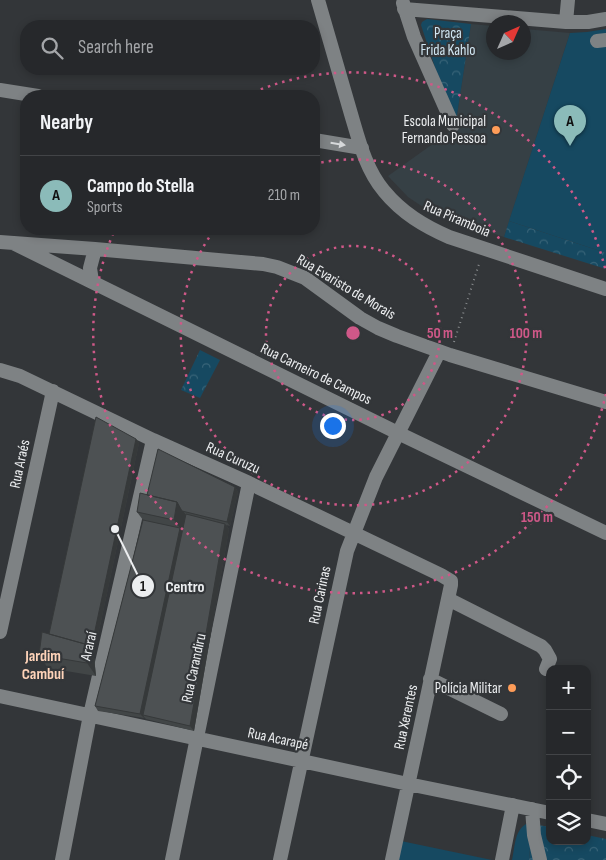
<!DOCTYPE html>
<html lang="en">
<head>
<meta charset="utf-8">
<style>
	:root { --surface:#26282b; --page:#2e3033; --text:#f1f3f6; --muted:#a4a6a9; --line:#424447; --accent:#8bbbb9 }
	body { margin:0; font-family:"Sofia Sans Condensed",sans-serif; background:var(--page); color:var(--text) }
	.controls { position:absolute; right:15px; bottom:15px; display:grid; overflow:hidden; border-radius:10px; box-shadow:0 2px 8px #0003 }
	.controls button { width:45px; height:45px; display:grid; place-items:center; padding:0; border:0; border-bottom:1px solid var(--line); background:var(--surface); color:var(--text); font:25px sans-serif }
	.compass { position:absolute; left:486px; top:15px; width:45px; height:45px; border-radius:50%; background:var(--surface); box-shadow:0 2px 8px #0003; rotate:45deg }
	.you { position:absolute; left:332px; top:425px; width:18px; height:18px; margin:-12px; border:4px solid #fff; border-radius:50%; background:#1a73e8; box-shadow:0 0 0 8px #1a73e833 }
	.badge { display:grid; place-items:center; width:32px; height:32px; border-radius:50%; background:var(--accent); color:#111; font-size:16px; font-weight:700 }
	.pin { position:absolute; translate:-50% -41px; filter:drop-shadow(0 1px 2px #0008) }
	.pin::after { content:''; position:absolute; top:26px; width:18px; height:15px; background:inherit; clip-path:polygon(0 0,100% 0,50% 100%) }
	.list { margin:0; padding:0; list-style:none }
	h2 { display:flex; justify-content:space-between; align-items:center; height:65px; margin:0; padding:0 20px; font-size:21px }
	h2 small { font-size:16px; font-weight:400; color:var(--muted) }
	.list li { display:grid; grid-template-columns:32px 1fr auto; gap:15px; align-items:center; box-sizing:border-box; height:80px; padding:0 20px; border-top:1px solid var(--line) }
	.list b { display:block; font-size:19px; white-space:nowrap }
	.list p { margin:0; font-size:16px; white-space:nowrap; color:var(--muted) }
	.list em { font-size:16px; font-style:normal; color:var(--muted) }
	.icon { flex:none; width:28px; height:28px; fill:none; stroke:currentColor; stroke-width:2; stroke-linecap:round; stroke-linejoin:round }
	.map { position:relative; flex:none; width:606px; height:860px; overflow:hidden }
	.search { position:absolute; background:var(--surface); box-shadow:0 2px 8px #0003; left:20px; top:20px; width:300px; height:55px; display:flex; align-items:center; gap:12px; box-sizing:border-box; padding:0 18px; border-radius:20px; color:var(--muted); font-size:19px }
	.panel { position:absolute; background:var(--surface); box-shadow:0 2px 8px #0003; left:20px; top:90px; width:300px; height:145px; border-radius:20px }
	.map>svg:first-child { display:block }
	.built { fill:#364045 }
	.grass { fill:#164961 }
	.park { fill:url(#park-crowns) }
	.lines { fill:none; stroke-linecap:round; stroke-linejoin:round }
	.path { stroke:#888b8d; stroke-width:2; stroke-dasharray:1 4; stroke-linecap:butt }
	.minor { stroke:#7e8284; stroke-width:14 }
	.wall { fill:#424647 }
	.shaded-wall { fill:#36393a }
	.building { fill:#4d5153; stroke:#36393a }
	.oneway { fill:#d6d8da }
	.ring { fill:none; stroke:#cf5888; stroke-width:2.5; stroke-dasharray:2.5 5 }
	.poi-dot { fill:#fe9c58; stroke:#333639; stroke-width:2 }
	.labels { text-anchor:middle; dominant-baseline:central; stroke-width:4.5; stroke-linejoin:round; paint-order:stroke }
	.park-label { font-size:15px; fill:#d1e7f3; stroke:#333639 }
	.poi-label { font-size:15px; fill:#eceef0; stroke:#333639; text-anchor:end }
	.street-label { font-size:15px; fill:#eceef0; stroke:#333639 }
	.neighbourhood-label { font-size:16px; font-weight:bold; fill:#fed3b9; stroke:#333639 }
	.centre { fill:#cf5888; stroke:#333639; stroke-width:2.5 }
	.ring-label { font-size:15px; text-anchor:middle; font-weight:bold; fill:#cf5888; stroke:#333639; stroke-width:4.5; stroke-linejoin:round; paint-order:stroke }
	.leader { fill:none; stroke:#eceef0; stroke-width:2 }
	.callout-dot { fill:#eceef0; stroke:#333639; stroke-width:2 }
	.mark-label { font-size:15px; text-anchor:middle; font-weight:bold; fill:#111 }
	.callout-label { font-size:16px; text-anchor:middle; font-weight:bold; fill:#eceef0; stroke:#333639; stroke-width:4.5; stroke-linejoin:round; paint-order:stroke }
</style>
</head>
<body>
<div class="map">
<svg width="606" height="860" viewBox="0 0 606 860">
	<defs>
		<pattern id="park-crowns" width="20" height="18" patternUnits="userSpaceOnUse" patternTransform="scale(1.25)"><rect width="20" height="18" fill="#164961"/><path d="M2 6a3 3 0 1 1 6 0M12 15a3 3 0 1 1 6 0" fill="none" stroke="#386478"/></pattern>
	</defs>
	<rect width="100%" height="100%" fill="#333639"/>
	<path class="built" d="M 471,24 L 493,26 L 494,52 L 524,52 L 524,29 L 570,33 L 504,237 L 444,217 L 429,211 L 408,197 L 388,176 L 455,128 Z"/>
	<path class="grass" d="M 606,29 L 606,253 L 509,221 L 570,33 L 587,32 Z
		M 526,824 L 532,824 L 529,860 L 512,860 C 515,848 514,831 526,824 Z
		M 401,841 L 492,860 L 397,860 Z"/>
	<path class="park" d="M 427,19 L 471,24 L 455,128 L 421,25 L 422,22 Z
		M 509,221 L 606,253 L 606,269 L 504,237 Z
		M 200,350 L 220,360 L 200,398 L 181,390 Z
		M 532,824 L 550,827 L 550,841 L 587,841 L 587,835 L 606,839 L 606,860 L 529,860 Z"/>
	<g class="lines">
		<path class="path" d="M 454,342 L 480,261"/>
		<path class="minor" d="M 318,0 C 329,38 340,76 351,114 C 359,141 366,170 384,191 C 402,213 424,226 449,237 L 606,289
			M 403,3 L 414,37 L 453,125
			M 404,9 L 566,22 L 588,22 L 606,19
			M 566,22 L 568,0
			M 597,41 L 606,40
			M 0,90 L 38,96
			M 314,140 L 362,148
			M 0,242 L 95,249 L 263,264 L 277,267 L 305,278 L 360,318 L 378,328 L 397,336 L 450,355 L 606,402
			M 13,243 L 398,433 L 606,533
			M 92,281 L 90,268 L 95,249
			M 0,370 L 20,376 L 153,440 L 249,483 L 441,575 L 451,581 L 451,585 L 392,860
			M 448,599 L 541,646 L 545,650 L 550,659 L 546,669
			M 0,632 L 53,391
			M 430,679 L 501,714
			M 0,696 L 408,784 L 550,813
			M 532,809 L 534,835 L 540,860
			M 587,820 L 606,824
			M 62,860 L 90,715 L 153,440
			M 172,860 L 249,483
			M 280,860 L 347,551 L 376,477 L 439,352
			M 502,860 L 513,805"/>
	</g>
	<path class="wall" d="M 136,439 L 139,443 L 94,654 L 92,653 L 94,657 L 96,676 L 48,668 L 39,655 L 49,634 Z
		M 235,487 L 238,492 L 230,526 L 226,525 L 229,529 L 194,731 L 146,719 L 144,717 L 144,718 L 98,711 L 95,706 L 143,520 L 137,512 L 147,495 Z"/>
	<path class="shaded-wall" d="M 136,439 L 139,443 L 94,654 L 91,649 Z
		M 235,487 L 238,492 L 230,526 L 227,522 Z
		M 177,502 L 186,515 L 143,715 L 144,717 L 144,718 L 140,714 L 180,528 L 174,520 Z
		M 225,524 L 229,529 L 194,731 L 190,726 Z
		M 85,644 L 94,657 L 96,676 L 87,663 Z"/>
	<path class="building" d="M 96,417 L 136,439 L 91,649 L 88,649 L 85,644 L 49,634 Z
		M 158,449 L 235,487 L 227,522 L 182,511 L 177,502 L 147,495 Z
		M 140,493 L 177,502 L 174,520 L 137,512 Z
		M 186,514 L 225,524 L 190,726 L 143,715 Z
		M 143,520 L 180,528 L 140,714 L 95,706 Z
		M 42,632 L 85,644 L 87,663 L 39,655 Z"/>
	<defs><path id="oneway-solid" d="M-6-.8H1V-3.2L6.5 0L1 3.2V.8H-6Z" transform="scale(1.25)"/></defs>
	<use class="oneway" href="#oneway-solid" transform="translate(338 144) rotate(9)"/>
	<g class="ring">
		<circle cx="353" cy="333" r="87"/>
		<path d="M314 164A173 173 0 1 1 215 229"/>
		<path d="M606 394A260 260 0 1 1 115 229M247 95A260 260 0 0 1 606 272"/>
	</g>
	<g class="poi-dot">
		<circle cx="496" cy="130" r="5"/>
		<circle cx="512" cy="688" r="5"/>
	</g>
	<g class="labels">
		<g class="park-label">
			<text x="448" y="33">Praça<tspan x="448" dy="17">Frida Kahlo</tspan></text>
		</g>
		<g class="poi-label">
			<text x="486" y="121">Escola Municipal<tspan x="486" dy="17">Fernando Pessoa</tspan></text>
			<text x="502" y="688">Polícia Militar</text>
		</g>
		<g class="street-label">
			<text transform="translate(457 219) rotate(23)">Rua Piramboia</text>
			<text transform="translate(346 287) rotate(31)">Rua Evaristo de Morais</text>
			<text transform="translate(316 374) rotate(26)">Rua Carneiro de Campos</text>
			<text transform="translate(233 458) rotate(24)">Rua Curuzu</text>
			<text transform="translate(20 464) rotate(-78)">Rua Araés</text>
			<text transform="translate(320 595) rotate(-78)">Rua Carinas</text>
			<text transform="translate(89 646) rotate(-77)">Araraí</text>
			<text transform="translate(194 668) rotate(-78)">Rua Carandiru</text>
			<text transform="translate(406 717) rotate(-78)">Rua Xerentes</text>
			<text transform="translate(278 739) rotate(12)">Rua Acarapé</text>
		</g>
		<g class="neighbourhood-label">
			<text x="43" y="656">Jardim<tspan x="43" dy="18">Cambuí</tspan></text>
		</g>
	</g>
	<circle cx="353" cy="333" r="8" class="centre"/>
	<g class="ring-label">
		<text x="440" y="338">50 m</text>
		<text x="526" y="338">100 m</text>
		<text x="537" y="522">150 m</text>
	</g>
	<path class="leader" d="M115 529L143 586"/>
	<g class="callout-dot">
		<circle cx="115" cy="529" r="5"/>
		<circle cx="143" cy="586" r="12"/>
	</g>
	<g class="mark-label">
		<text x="143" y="591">1</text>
	</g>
	<g class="callout-label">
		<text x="185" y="592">Centro</text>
	</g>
</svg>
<div class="controls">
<button>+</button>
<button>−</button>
<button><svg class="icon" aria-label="locate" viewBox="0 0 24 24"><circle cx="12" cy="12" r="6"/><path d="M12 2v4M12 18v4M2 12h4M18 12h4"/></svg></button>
<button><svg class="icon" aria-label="layers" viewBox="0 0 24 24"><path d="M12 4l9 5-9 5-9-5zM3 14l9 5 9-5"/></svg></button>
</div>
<svg class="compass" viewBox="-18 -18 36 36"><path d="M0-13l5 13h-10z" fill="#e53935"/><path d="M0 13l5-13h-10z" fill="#a4a6a9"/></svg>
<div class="you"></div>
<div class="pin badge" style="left:570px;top:146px">A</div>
<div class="search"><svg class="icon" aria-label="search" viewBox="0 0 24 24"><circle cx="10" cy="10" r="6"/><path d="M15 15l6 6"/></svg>Search here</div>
<section class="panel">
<h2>Nearby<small></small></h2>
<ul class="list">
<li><span class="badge">A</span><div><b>Campo do Stella</b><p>Sports</p></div><em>210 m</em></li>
</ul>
</section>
</div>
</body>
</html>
